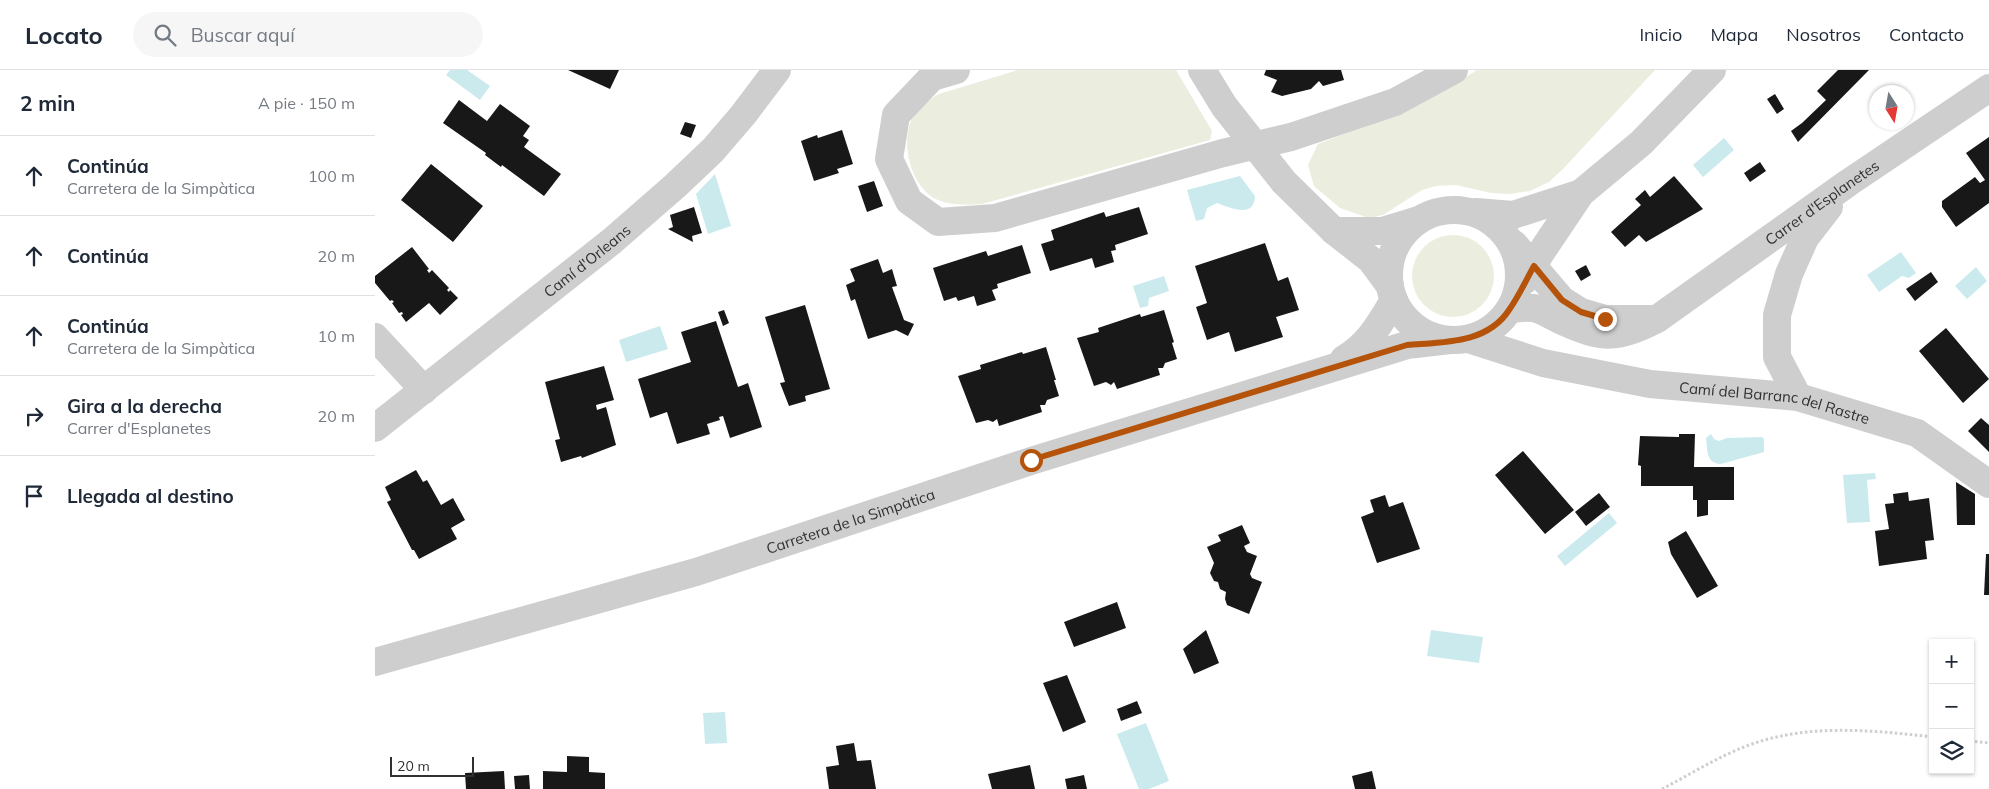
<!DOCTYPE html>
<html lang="es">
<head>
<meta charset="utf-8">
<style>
	:root { --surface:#fff; --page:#f6f6f7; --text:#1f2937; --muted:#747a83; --line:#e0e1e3 }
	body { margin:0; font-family:Mulish,sans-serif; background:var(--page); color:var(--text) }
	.controls { position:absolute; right:15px; bottom:15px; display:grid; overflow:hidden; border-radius:0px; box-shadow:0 1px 4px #0004 }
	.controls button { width:45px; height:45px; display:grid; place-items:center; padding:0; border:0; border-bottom:1px solid var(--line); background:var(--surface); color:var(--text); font:25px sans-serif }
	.compass { position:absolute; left:1494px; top:15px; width:45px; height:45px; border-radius:50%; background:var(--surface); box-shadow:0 1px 4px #0004; rotate:169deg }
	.scale { position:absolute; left:15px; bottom:12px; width:84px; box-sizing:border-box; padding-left:5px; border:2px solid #313131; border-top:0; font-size:14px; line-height:18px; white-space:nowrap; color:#313131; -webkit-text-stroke:4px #fff; paint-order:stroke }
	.stop { position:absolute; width:15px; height:15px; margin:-11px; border:4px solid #b45309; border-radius:50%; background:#fff }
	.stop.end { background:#b45309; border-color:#fff; box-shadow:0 1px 5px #0008 }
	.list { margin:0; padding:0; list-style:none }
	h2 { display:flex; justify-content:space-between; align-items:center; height:65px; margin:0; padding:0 20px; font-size:21px }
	h2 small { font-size:16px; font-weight:400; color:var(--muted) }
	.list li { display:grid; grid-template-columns:32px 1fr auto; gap:15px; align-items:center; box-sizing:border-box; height:80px; padding:0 20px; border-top:1px solid var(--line) }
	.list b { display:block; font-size:19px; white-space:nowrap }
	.list p { margin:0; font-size:16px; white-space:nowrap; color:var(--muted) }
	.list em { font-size:16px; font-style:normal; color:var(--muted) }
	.icon { flex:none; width:28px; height:28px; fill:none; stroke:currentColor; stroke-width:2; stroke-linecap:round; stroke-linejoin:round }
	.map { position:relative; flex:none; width:1614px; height:719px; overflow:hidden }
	header { display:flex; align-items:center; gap:30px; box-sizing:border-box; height:70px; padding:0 25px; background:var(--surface); border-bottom:1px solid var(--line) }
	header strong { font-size:24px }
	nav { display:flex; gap:28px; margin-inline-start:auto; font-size:18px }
	.search { width:350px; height:45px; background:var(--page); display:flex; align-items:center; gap:12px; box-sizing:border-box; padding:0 18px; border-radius:28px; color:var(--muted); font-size:19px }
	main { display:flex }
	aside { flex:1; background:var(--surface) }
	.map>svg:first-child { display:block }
	.green { fill:#ebeedf }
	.water { fill:#cbeaee }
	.building { fill:#181818 }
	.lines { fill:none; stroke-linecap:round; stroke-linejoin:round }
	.path { stroke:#cecece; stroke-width:3; stroke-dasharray:2.5 2.5; stroke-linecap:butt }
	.minor { stroke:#cecece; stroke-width:28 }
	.route { stroke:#b45309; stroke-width:6 }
	.labels { text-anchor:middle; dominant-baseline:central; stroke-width:5; stroke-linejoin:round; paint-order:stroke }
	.street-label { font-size:15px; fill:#313131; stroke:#fff }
</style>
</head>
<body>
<header>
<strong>Locato</strong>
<div class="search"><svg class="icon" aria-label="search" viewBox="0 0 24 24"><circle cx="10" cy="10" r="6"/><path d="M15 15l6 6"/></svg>Buscar aquí</div>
<nav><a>Inicio</a><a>Mapa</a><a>Nosotros</a><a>Contacto</a></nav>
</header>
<main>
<aside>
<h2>2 min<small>A pie · 150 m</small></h2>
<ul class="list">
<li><svg class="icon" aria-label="ahead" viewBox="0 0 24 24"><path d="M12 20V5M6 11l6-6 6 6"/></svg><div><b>Continúa</b><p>Carretera de la Simpàtica</p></div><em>100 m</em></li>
<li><svg class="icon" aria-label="ahead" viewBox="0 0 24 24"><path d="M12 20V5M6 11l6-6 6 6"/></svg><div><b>Continúa</b></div><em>20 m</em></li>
<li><svg class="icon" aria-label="ahead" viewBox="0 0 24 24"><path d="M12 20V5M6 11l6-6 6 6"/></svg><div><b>Continúa</b><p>Carretera de la Simpàtica</p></div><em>10 m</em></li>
<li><svg class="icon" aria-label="right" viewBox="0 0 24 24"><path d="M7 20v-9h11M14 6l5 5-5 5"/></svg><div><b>Gira a la derecha</b><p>Carrer d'Esplanetes</p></div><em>20 m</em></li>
<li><svg class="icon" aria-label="arrive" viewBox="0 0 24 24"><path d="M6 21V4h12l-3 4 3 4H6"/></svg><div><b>Llegada al destino</b></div></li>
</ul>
</aside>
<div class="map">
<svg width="1614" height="719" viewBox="0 0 1614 719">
	<rect width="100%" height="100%" fill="#fff"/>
	<path class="green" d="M 643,0 L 801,0 L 837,61 L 835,70 L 607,134 C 591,135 571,136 557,127 C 536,112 527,78 535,53 C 539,40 553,30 564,24 Z
		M 1102,0 L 1280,0 L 1188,99 L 1174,112 L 1155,121 L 1135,124 L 1116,123 L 1081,115 L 1061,116 L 1047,120 L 1008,145 L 994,148 L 965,138 L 939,116 L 933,95 L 943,74 L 1003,51 L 1091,7 Z
		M1037 206a41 41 0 1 1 82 0a41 41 0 1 1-82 0Z"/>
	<path class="water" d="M 75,0 L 92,0 L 115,16 L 105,30 L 71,5 Z
		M 1349,68 L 1359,80 L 1328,107 L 1318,95 Z
		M 340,104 L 356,156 L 333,164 L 321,124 Z
		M 865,106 L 880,126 C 879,149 856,138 842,133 L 832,138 L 829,149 L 821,151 L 812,120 Z
		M 1526,182 L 1541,203 L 1534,208 L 1527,206 L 1504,222 L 1492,205 Z
		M 1601,197 L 1612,211 L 1592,229 L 1580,216 Z
		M 789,206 L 794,221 L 774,228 L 773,236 L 765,238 L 758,216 Z
		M 285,256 L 293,279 L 251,292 L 244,270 Z
		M 1336,364 L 1339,369 L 1344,371 L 1352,368 L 1387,367 L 1389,369 L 1389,382 L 1346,394 C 1330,393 1333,380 1331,368 Z
		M 1500,403 L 1501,409 L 1492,410 L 1495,452 L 1472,453 L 1468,405 Z
		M 1234,443 L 1242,453 L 1190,496 L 1182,486 Z
		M 1056,560 L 1108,567 L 1104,593 L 1052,586 Z
		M 350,642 L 352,673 L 330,674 L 328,643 Z
		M 771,653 L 794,711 L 774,719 L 764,719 L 742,664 Z"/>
	<path class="building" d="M 193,0 L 244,0 L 235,19 Z
		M 891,0 L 966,0 L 969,10 L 948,16 L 944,11 L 936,19 L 907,26 L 896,22 L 902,10 L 889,5 Z
		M 1463,0 L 1494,0 L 1423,72 L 1416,61 L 1427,53 L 1451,30 L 1442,21 Z
		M 1400,24 L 1409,39 L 1402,44 L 1392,29 Z
		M 84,30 L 112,51 L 125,34 L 155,56 L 148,66 L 154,70 L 149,77 L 186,104 L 169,126 L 127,95 L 126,97 L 110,85 L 111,83 L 68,53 Z
		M 310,52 L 321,55 L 316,68 L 305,64 Z
		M 467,60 L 478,94 L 462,99 L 464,103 L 439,111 L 426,71 L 442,65 L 443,68 Z
		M 1614,67 L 1614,133 L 1581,157 L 1567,137 L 1567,131 L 1600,107 L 1605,113 L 1610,110 L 1591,83 Z
		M 1385,92 L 1391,101 L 1375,112 L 1369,103 Z
		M 56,94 L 108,136 L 78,172 L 26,130 Z
		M 1299,106 L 1328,139 L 1271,172 L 1264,165 L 1250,177 L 1236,162 L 1266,135 L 1260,129 L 1270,120 L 1275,127 Z
		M 499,111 L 508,136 L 492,142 L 483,116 Z
		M 319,137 L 327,163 L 317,166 L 318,172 L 293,159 L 298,157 L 295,145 Z
		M 764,137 L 773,164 L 740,175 L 741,180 L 736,181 L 739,192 L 720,198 L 717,188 L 675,201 L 666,174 L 679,170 L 676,160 L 729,142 L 731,147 Z
		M 890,173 L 903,211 L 913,207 L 924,240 L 901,247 L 908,267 L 860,282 L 854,262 L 832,270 L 821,237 L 832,233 L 820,196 Z
		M 647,175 L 656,203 L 622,214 L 623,218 L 617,220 L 621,230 L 602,236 L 599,226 L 583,231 L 581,227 L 569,231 L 558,198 L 611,181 L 613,186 Z
		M 37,177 L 54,199 L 52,200 L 54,203 L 57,200 L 74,218 L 72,220 L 74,222 L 75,220 L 83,228 L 65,245 L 54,233 L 31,252 L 26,245 L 28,244 L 27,242 L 24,243 L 17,233 L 19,232 L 17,230 L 15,231 L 0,213 L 0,206 Z
		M 503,189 L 508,203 L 517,199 L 522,216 L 517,217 L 529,250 L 539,254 L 533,266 L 521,260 L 493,269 L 480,229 L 476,231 L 471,215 L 480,211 L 475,199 Z
		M 1211,195 L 1216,205 L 1206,211 L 1200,201 Z
		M 1556,202 L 1563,212 L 1540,231 L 1531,219 Z
		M 430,235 L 455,319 L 430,326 L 431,331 L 414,336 L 405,313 L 410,312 L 390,247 Z
		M 349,240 L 354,253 L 348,256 L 343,242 Z
		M 789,240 L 799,272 L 797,273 L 802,289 L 790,293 L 788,298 L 783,298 L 785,305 L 742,319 L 739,312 L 736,315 L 731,312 L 719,316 L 702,268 L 724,262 L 723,258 L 765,244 L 766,247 Z
		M 341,251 L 363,317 L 373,313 L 387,357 L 355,368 L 348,346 L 344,347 L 345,350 L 332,354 L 335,364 L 302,374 L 292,342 L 275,348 L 263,309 L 316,292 L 306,262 Z
		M 1571,258 L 1614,309 L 1588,333 L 1544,281 Z
		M 671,277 L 681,310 L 679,310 L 684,326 L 672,330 L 670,335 L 665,335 L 667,342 L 624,356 L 622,349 L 618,352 L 613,350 L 601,353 L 583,306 L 606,299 L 605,295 L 647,282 L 648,284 Z
		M 229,296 L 239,330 L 221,335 L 222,340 L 231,337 L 241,375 L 207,388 L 206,386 L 186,392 L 180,370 L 185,369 L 170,312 Z
		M 1606,348 L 1614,355 L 1614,382 L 1593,361 Z
		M 1304,364 L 1320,364 L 1319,397 L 1359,397 L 1359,430 L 1333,430 L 1333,445 L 1322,447 L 1322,430 L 1318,430 L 1318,416 L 1266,416 L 1266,396 L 1263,395 L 1265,366 L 1304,367 Z
		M 1148,381 L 1199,440 L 1170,464 L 1120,405 Z
		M 41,400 L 48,412 L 52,410 L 66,435 L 78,428 L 90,450 L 76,458 L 82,469 L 44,489 L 39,480 L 37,480 L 12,432 L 16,430 L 10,417 Z
		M 1581,412 L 1600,424 L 1600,455 L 1582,455 Z
		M 1533,422 L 1534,431 L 1554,428 L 1559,470 L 1550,471 L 1552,489 L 1504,496 L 1500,461 L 1514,459 L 1510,434 L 1519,433 L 1518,424 Z
		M 1224,423 L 1235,437 L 1211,456 L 1200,442 Z
		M 1010,425 L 1014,437 L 1028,432 L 1045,479 L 1002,493 L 986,447 L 999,442 L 995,430 Z
		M 867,455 L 875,473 L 869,476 L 872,482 L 882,486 L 875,504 L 877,508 L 887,512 L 874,544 L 852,535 L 850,529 L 851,522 L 845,519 L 843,512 L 839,511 L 835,503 L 839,493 L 832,477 L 846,471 L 843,465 Z
		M 1311,461 L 1343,516 L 1322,528 L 1296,484 L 1293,472 Z
		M 1611,484 L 1614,484 L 1614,525 L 1609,525 Z
		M 742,532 L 751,558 L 699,577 L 689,552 Z
		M 831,560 L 844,593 L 819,604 L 808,579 Z
		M 692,605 L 711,652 L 688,662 L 668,613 Z
		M 762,631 L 767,643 L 746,651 L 742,639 Z
		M 479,673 L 482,691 L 496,690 L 501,719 L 454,719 L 451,697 L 464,695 L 461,676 Z
		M 192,686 L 214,687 L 214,702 L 230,703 L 230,719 L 168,719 L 168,701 L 192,702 Z
		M 655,695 L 660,719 L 617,719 L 613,704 Z
		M 129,701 L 130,719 L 91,719 L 90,703 Z
		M 997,701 L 1001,719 L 980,719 L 977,706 Z
		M 154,705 L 155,719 L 140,719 L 139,706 Z
		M 709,705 L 712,719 L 692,719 L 690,709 Z"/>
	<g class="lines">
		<path class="path" d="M 1595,671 L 1614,673
			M 1287,719 C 1314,705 1341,688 1369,677 C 1429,653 1495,660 1558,667"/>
		<g class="minor">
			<path d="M 581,0 L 557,7 L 521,45 L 514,89 L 534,131 L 563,152 L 620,148 L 848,83 L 916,67 L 1020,32 L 1079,0"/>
			<path d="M 827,0 L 849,36 L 909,112 L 959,161"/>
			<circle cx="1079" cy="205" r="65"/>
			<path d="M 1101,142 L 1138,145 L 1206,123"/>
			<path d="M 1150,210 L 1165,184 L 1206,123 L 1266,73 L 1337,0"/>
			<path d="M 1015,216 L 996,190 L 959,161 L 1008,161 L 1044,150"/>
			<path d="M 1135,239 C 1143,238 1151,237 1159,238 C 1168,240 1178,247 1187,251 C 1227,269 1243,270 1282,249 L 1230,249 L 1206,242 L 1187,230 L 1139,174"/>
			<path id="s1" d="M 1282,249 L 1473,113 L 1614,18"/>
			<path d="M 0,267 L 49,320"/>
			<path id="s2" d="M 1093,269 L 1168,293 L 1275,314 L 1423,327 L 1542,363 L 1614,414"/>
			<path d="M 969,289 C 994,274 1004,255 1019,230"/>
			<path d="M 1423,327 L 1402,287 L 1402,245 L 1414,204 L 1430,168 L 1454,137"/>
			<path id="s3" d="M 0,358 L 237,171 L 300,116 L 338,80 L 368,45 L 402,0"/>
			<path id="s4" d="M 0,592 L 321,502 L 656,391 L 1032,275 L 1075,270"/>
		</g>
	</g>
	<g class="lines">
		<path class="route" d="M 656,390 L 1032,275 C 1068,272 1112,274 1134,240 C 1144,226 1151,210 1159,196 L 1187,230 L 1206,242 L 1230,249"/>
	</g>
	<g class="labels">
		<g class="street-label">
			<text stroke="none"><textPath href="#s1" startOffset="202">Carrer d'Esplanetes</textPath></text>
			<text stroke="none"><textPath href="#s3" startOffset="270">Camí d'Orleans</textPath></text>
			<text stroke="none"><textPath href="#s2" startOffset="314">Camí del Barranc del Rastre</textPath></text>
			<text stroke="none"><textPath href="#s4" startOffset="496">Carretera de la Simpàtica</textPath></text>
		</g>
	</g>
</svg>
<div class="controls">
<button>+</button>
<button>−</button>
<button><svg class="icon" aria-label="layers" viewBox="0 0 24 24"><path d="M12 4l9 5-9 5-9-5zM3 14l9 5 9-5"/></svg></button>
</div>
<svg class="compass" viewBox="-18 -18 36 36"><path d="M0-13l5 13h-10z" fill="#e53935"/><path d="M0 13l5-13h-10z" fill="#747a83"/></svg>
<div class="scale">20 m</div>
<div class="stop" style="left:656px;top:390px"></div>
<div class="stop end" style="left:1230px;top:249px"></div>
</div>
</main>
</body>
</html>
